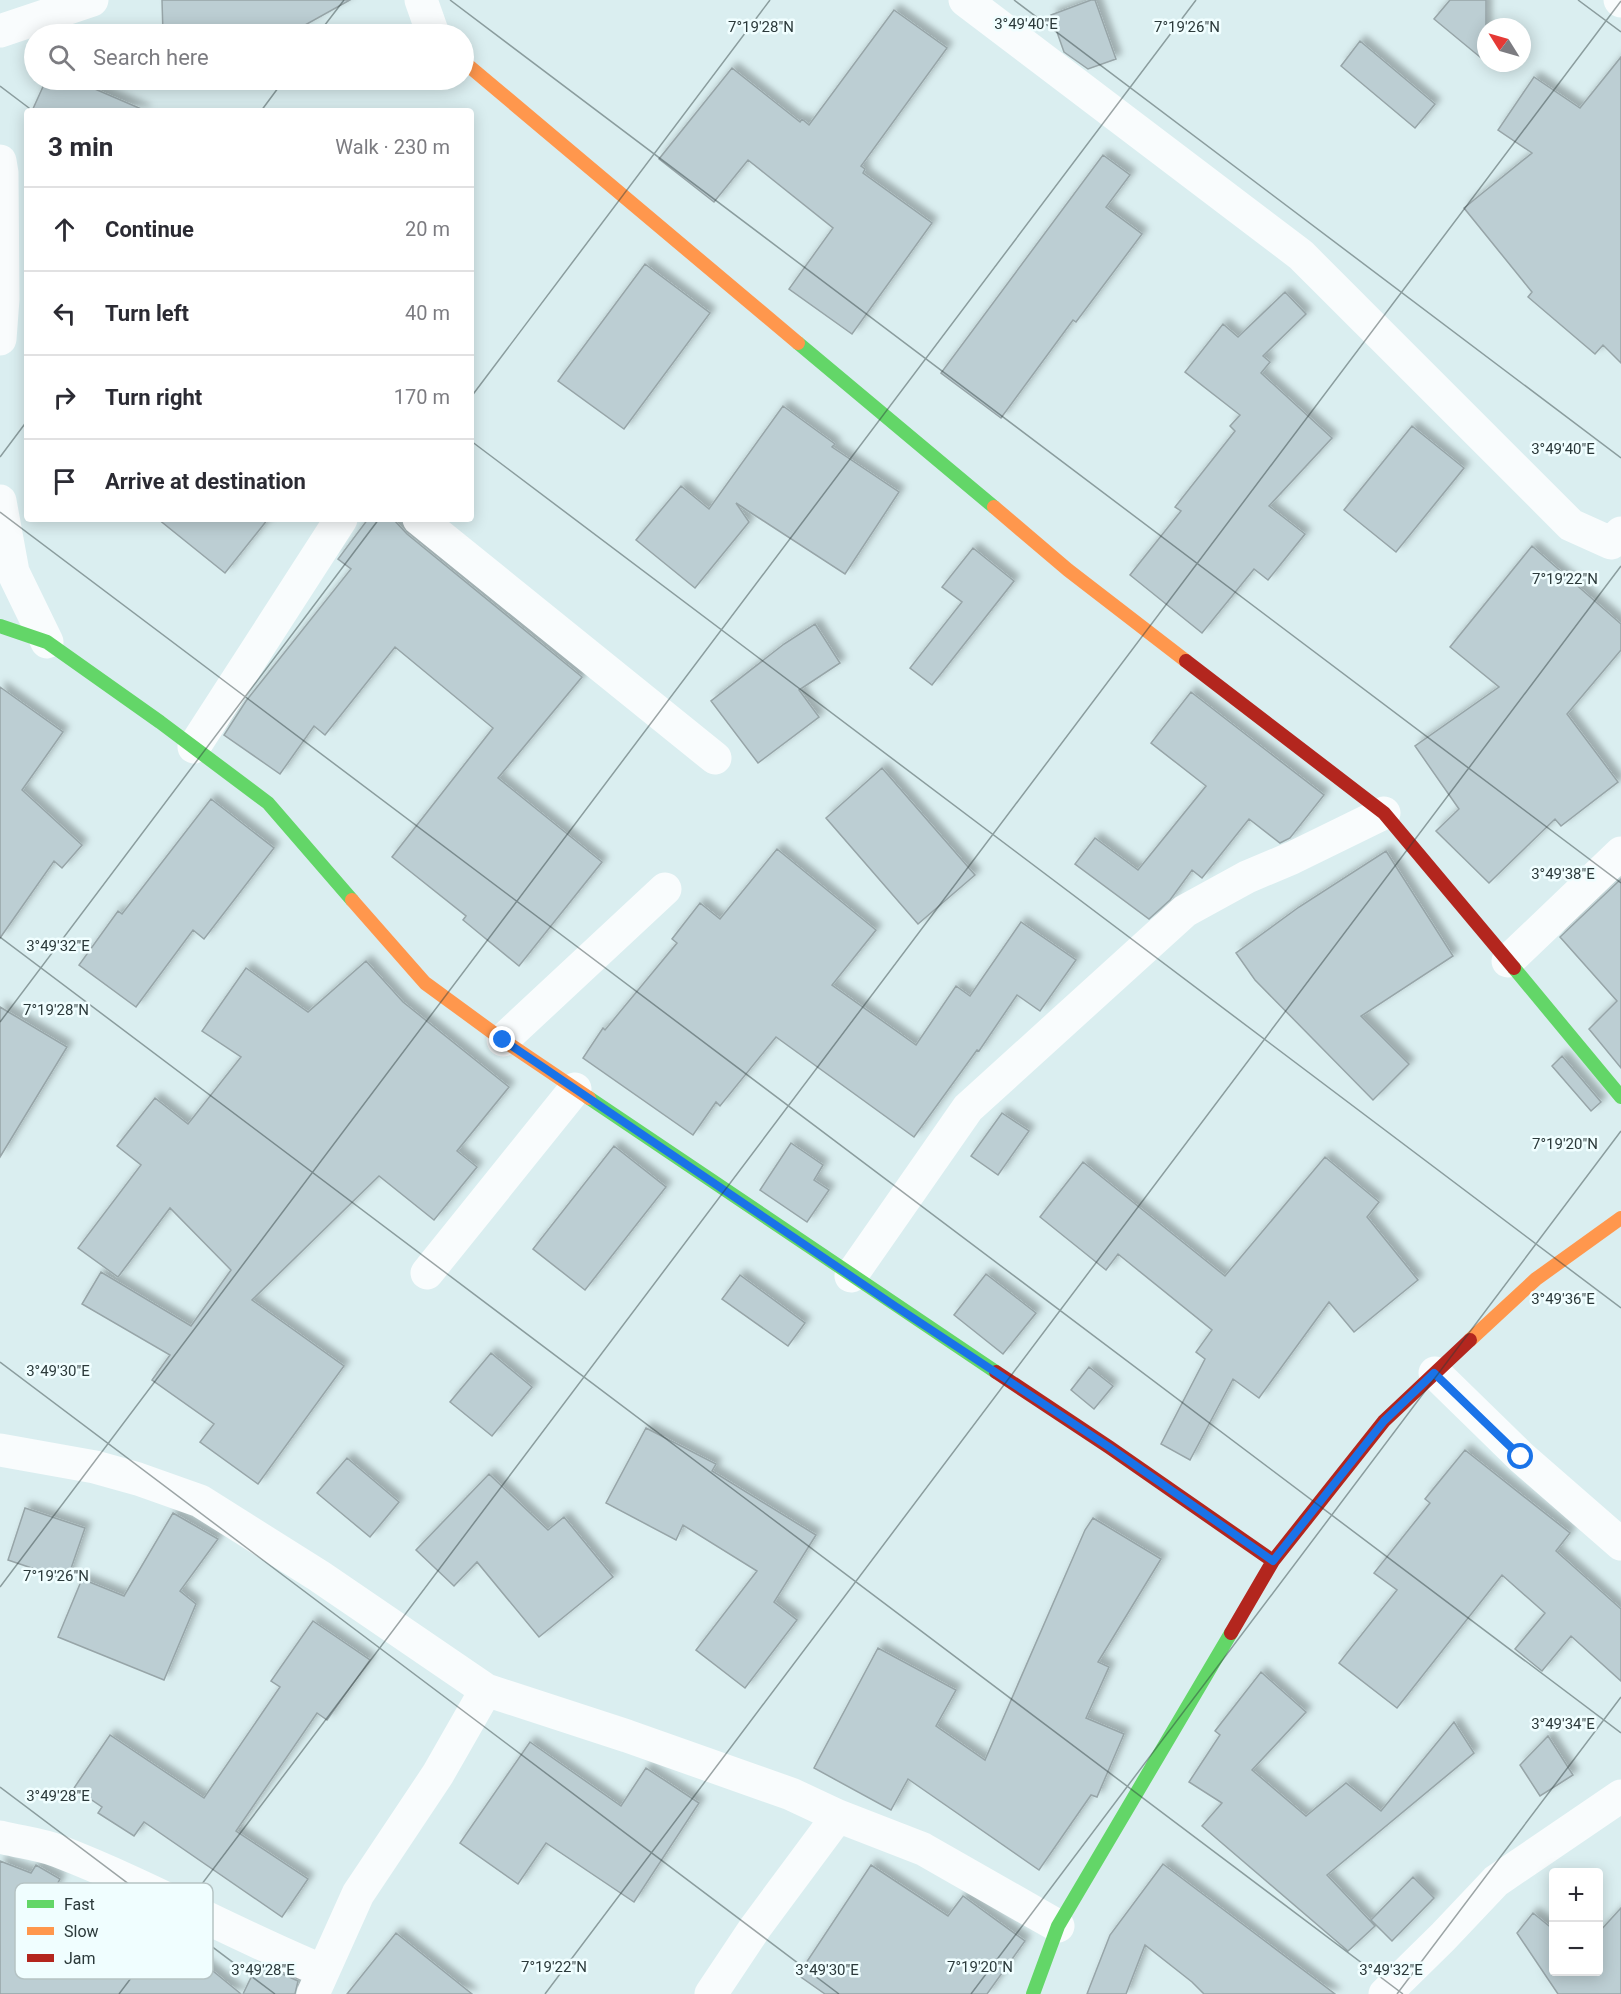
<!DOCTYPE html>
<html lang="en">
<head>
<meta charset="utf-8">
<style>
	:root { --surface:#fff; --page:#f7f7f7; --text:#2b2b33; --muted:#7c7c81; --line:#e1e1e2 }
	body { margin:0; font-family:Roboto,sans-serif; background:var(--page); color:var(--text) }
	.controls { position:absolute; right:18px; bottom:18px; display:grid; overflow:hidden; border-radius:6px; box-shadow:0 3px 15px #0003 }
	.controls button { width:54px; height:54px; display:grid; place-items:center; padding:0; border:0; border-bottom:2px solid var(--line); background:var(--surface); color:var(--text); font:30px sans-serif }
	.compass { position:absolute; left:1477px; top:18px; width:54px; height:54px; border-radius:50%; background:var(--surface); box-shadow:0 3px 15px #0003; rotate:307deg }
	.stop { position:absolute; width:18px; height:18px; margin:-14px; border:4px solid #1a73e8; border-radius:50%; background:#fff }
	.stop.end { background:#1a73e8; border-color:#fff; box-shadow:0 2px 6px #0008 }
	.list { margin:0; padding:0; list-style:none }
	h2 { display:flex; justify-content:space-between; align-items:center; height:78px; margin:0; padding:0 24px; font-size:26px }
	h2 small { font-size:20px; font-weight:400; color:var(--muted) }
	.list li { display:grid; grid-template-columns:39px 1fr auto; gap:18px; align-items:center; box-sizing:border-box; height:84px; padding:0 24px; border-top:2px solid var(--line) }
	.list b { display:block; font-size:22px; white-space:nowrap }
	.list em { font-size:20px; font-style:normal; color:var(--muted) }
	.icon { flex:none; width:33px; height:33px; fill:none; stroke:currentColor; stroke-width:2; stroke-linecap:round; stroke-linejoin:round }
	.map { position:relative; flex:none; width:1621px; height:1994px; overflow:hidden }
	.search { position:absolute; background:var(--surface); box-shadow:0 3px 15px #0003; left:24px; top:24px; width:450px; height:66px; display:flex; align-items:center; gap:15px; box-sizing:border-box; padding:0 21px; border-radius:33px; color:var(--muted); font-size:22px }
	.panel { position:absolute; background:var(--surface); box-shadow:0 3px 15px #0003; left:24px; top:108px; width:450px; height:414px; border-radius:6px }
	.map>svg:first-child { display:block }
	.building { fill:#bcced3; stroke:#97a5a8; stroke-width:1.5; filter:url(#shadow) }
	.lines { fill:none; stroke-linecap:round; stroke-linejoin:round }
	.street { stroke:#f9fcfd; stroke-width:33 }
	.fast { stroke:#63d668; stroke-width:14 }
	.slow { stroke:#ff974d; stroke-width:14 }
	.jam { stroke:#b3261e; stroke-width:14 }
	.route { stroke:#1a73e8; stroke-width:8 }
	.ticks { fill:none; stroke:#2b393a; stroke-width:1.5; stroke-opacity:0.45 }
	.key { fill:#f0feff; stroke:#b5c3c4; stroke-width:1.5 }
	.key-label { font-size:16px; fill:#2b393a }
	.ticks-label { font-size:15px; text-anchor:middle; fill:#2b393a; stroke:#f0feff; stroke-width:5; stroke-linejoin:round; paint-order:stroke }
</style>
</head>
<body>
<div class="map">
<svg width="1621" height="1994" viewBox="0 0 1621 1994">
	<defs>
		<filter id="shadow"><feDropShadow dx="5.5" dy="-5.5" stdDeviation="3" flood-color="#0004"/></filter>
	</defs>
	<rect width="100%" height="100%" fill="#daeef0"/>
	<path class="building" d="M 162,0 L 350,0 L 289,34 L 163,34 Z
		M 1091,0 L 1095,0 L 1116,59 L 1088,69 L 1064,52 L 1051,15 Z
		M 1450,0 L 1486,0 L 1486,62 L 1434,19 Z
		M 894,10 L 947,48 L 861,166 L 865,169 L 863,173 L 932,223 L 852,334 L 789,289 L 833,228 L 748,160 L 714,202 L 659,159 L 732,68 L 800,122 L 802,119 L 809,125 Z
		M 1360,41 L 1435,104 L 1415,128 L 1341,66 Z
		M 1621,57 L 1621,363 L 1603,345 L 1595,354 L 1528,297 L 1532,292 L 1464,208 L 1532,153 L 1498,130 L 1534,77 L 1580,108 Z
		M 46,80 L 74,80 L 146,111 L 32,111 Z
		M 1103,155 L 1130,175 L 1106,207 L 1142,234 L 1076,322 L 1073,320 L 1001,418 L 941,373 Z
		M 645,264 L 710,313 L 624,429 L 558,381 Z
		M 1285,292 L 1306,314 L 1263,356 L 1270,362 L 1261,373 L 1332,438 L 1269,506 L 1305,534 L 1268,580 L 1254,569 L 1202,633 L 1130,575 L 1181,511 L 1175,507 L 1235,431 L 1230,426 L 1240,415 L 1185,372 L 1223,324 L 1238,337 Z
		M 783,406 L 835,444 L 832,447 L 899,492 L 845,574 L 736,503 L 749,522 L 695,588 L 636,540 L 681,486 L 709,509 Z
		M 1412,426 L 1464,468 L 1396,552 L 1344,510 Z
		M 158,519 L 268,519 L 225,573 Z
		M 368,519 L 393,519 L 407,534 L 582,677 L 498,778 L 602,862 L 519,966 L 463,920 L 466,916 L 392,857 L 493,728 L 395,647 L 325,735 L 314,726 L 280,774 L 224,735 L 246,701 L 351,569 L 338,559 Z
		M 1532,546 L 1621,624 L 1621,650 L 1567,714 L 1618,782 L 1561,826 L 1555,819 L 1489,883 L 1436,831 L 1459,809 L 1415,746 L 1499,687 L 1450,647 Z
		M 973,548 L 1014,581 L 932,685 L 910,668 L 962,602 L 942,587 Z
		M 815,624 L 840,663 L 799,690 L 819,717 L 758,763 L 711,701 L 784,644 Z
		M 0,687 L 63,732 L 22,790 L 82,845 L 62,868 L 54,861 L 0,938 Z
		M 1191,692 L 1324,795 L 1290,838 L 1280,843 L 1249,819 L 1202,878 L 1192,870 L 1170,900 L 1149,919 L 1075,864 L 1095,838 L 1138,870 L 1206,786 L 1151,743 Z
		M 882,768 L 975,875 L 918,924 L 826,818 Z
		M 211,799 L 274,848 L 204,939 L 193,930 L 136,1007 L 79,965 L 118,911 L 122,914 Z
		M 777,849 L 876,930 L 832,985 L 916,1045 L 956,986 L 970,996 L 1021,922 L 1076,960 L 1040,1011 L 1017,995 L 979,1051 L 977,1050 L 914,1137 L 776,1037 L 720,1106 L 716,1102 L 693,1135 L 583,1058 L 603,1028 L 605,1030 L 677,943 L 672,939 L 700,903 L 720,919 Z
		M 1386,851 L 1453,956 L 1361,1016 L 1409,1064 L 1373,1100 L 1255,980 L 1236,953 L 1299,907 Z
		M 1621,879 L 1621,1068 L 1589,1029 L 1617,1001 L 1560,937 Z
		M 366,961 L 403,1002 L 509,1087 L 457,1151 L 477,1167 L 434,1220 L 379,1176 L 252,1300 L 344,1366 L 258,1484 L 200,1442 L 214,1424 L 152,1380 L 170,1355 L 82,1304 L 101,1272 L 191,1326 L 231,1270 L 170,1208 L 118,1277 L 78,1248 L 141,1165 L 117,1146 L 155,1098 L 188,1124 L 241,1057 L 202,1031 L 246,968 L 308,1012 Z
		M 0,1007 L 67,1047 L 0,1157 Z
		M 1562,1056 L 1601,1102 L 1591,1111 L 1552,1066 Z
		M 1002,1113 L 1029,1131 L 998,1175 L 971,1156 Z
		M 791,1143 L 823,1165 L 814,1180 L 829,1190 L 807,1222 L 760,1190 Z
		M 614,1146 L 666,1187 L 585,1290 L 533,1249 Z
		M 1325,1157 L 1379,1202 L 1367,1217 L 1418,1280 L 1354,1332 L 1329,1302 L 1259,1398 L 1233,1379 L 1190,1460 L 1161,1444 L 1205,1359 L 1196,1352 L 1212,1330 L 1118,1254 L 1106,1270 L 1040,1217 L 1083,1162 L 1225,1276 Z
		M 986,1274 L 1036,1313 L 1003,1354 L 954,1315 Z
		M 740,1275 L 805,1323 L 788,1346 L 722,1299 Z
		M 491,1353 L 532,1387 L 492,1436 L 450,1402 Z
		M 1089,1367 L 1113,1386 L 1094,1409 L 1071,1390 Z
		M 646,1428 L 716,1464 L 712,1471 L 816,1535 L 774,1602 L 797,1620 L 745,1688 L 696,1650 L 757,1571 L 683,1525 L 676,1540 L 606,1503 Z
		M 1465,1450 L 1570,1533 L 1556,1551 L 1621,1609 L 1621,1681 L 1571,1636 L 1542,1671 L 1515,1649 L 1545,1613 L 1502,1575 L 1397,1708 L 1339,1663 L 1397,1590 L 1374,1573 L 1430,1503 L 1425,1499 Z
		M 347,1458 L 399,1502 L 370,1537 L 317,1493 Z
		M 489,1474 L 548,1530 L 564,1517 L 613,1577 L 539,1637 L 477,1562 L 454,1586 L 416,1550 Z
		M 25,1508 L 85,1528 L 67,1580 L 8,1560 Z
		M 173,1513 L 218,1539 L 180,1591 L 196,1604 L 164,1680 L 58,1637 L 82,1579 L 124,1596 Z
		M 1093,1518 L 1161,1559 L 1098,1662 L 1109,1667 L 1086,1718 L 1124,1734 L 1097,1797 L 1091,1795 L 1039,1870 L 908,1779 L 891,1810 L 814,1768 L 878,1648 L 956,1690 L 936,1726 L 985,1760 L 1085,1530 Z
		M 313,1621 L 370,1660 L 327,1720 L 317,1713 L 236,1831 L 308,1879 L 282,1917 L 144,1822 L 134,1836 L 98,1813 L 102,1807 L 74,1788 L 110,1735 L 204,1798 L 280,1687 L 271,1681 Z
		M 1261,1672 L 1306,1712 L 1252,1770 L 1306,1816 L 1346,1783 L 1381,1811 L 1454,1722 L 1474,1753 L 1327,1875 L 1375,1926 L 1348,1951 L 1202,1826 L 1222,1803 L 1189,1782 L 1220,1735 L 1215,1731 Z
		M 1548,1736 L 1573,1775 L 1540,1796 L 1520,1765 Z
		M 530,1742 L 621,1806 L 646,1768 L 699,1803 L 634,1902 L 546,1843 L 518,1884 L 460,1843 Z
		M 0,1861 L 31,1873 L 36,1865 L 60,1879 L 42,1911 L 171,1945 L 175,1940 L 241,1994 L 0,1994 Z
		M 1163,1864 L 1335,1994 L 1204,1994 L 1192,1982 L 1145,1945 L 1126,1994 L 1087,1994 L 1110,1935 Z
		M 871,1865 L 948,1916 L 963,1896 L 1025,1941 L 987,1994 L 825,1994 L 798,1975 Z
		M 1413,1877 L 1434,1898 L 1392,1941 L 1371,1920 Z
		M 1621,1908 L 1621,1994 L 1558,1994 L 1517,1933 L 1533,1913 L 1554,1930 L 1554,1971 L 1599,1971 L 1599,1932 Z
		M 396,1933 L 472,1994 L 347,1994 Z
		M 258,1963 L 298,1981 L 295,1994 L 243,1994 Z"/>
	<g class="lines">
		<path class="street" d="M 421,0 L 433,34
			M 965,0 L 1301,255 L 1571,525 L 1611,543 L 1621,533
			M 1620,0 L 1621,1
			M 0,31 L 92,0
			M 0,161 L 2,173 L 3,299 L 0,339
			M 0,501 L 13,572 L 47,642
			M 419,519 L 715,758
			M 194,747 L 341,519
			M 1508,961 L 1621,853
			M 503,1040 L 665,889
			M 427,1273 L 575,1089
			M 851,1276 L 968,1108 L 1185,911 L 1247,877 L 1292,858 L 1384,813
			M 1435,1373 L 1521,1457 L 1621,1544
			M 0,1450 L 95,1467 L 138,1479 L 200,1501 L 319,1576 L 486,1690 L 627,1736 L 791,1794 L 838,1816 L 923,1849 L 1058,1926
			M 0,1837 C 19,1842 40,1844 58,1851 C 149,1886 233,1934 323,1971
			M 313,1994 L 358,1894 L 438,1774 L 486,1690
			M 711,1994 L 755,1928 L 838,1816
			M 1385,1994 L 1443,1937 L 1496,1881 L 1621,1796"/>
		<path class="fast" d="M 798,343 L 994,507
			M 0,626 L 47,642 L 160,722 L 268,803 L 352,900
			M 1514,968 L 1621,1097
			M 589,1098 L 996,1372
			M 1033,1994 L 1058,1926 L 1231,1633"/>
		<path class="slow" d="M 464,62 L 798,343
			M 994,507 L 1068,570 L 1186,661
			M 352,900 L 425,983 L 503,1040 L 589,1098
			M 1470,1340 L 1536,1279 L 1621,1218"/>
		<path class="jam" d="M 1186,661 L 1384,813 L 1514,968
			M 996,1372 L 1109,1447 L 1273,1561
			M 1231,1633 L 1273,1561 L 1384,1421 L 1470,1340"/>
	</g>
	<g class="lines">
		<path class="route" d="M 503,1040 L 895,1306 L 1109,1447 L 1273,1561 L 1384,1421 L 1434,1373 L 1521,1457"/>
	</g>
	<path class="ticks" d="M 450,0 L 1621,883M 1014,0 L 1621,458M 1578,0 L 1621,32M 318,34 L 344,0M 0,86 L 33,111M 261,111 L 284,80M 471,397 L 770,0M 471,441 L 1621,1308M 0,457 L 27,421M 0,512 L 1621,1733M 0,937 L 1403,1994M 0,1022 L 379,519M 0,1362 L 839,1994M 0,1587 L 1196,0M 0,1787 L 275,1994M 119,1994 L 1621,1M 545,1994 L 1621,566M 971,1994 L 1621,1131M 1397,1994 L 1621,1697"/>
	<rect x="15" y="1883" width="198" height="96" rx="9" class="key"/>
	<rect x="27" y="1900" width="27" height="8" fill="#63d668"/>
	<rect x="27" y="1927" width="27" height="8" fill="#ff974d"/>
	<rect x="27" y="1954" width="27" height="8" fill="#b3261e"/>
	<g class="key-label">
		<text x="64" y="1910">Fast</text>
		<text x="64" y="1937">Slow</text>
		<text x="64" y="1964">Jam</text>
	</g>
	<g class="ticks-label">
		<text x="1026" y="29">3°49'40"E</text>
		<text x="761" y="32">7°19'28"N</text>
		<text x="1187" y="32">7°19'26"N</text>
		<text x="1563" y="454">3°49'40"E</text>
		<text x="1565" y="584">7°19'22"N</text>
		<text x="1563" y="879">3°49'38"E</text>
		<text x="58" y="951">3°49'32"E</text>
		<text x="56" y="1015">7°19'28"N</text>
		<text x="1565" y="1149">7°19'20"N</text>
		<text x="1563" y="1304">3°49'36"E</text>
		<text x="58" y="1376">3°49'30"E</text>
		<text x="56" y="1581">7°19'26"N</text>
		<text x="1563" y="1729">3°49'34"E</text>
		<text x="58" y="1801">3°49'28"E</text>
		<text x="554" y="1972">7°19'22"N</text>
		<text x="980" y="1972">7°19'20"N</text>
		<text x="263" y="1975">3°49'28"E</text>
		<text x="827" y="1975">3°49'30"E</text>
		<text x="1391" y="1975">3°49'32"E</text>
	</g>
</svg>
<div class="controls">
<button>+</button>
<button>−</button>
</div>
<svg class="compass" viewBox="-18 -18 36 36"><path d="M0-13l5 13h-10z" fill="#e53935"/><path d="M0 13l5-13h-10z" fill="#7c7c81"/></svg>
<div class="stop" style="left:1521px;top:1457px"></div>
<div class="stop end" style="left:503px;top:1040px"></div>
<div class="search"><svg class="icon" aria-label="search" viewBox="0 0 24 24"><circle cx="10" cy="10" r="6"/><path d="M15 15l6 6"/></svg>Search here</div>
<section class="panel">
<h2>3 min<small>Walk · 230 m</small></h2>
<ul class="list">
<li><svg class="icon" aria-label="ahead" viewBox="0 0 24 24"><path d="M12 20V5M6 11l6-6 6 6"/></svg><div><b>Continue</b></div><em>20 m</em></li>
<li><svg class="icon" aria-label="left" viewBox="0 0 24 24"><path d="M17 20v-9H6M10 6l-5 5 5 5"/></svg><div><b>Turn left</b></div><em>40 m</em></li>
<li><svg class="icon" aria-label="right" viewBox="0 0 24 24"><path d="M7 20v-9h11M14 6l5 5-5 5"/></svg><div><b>Turn right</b></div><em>170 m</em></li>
<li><svg class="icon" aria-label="arrive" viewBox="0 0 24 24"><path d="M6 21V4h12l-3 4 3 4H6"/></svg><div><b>Arrive at destination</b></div></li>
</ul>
</section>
</div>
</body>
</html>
